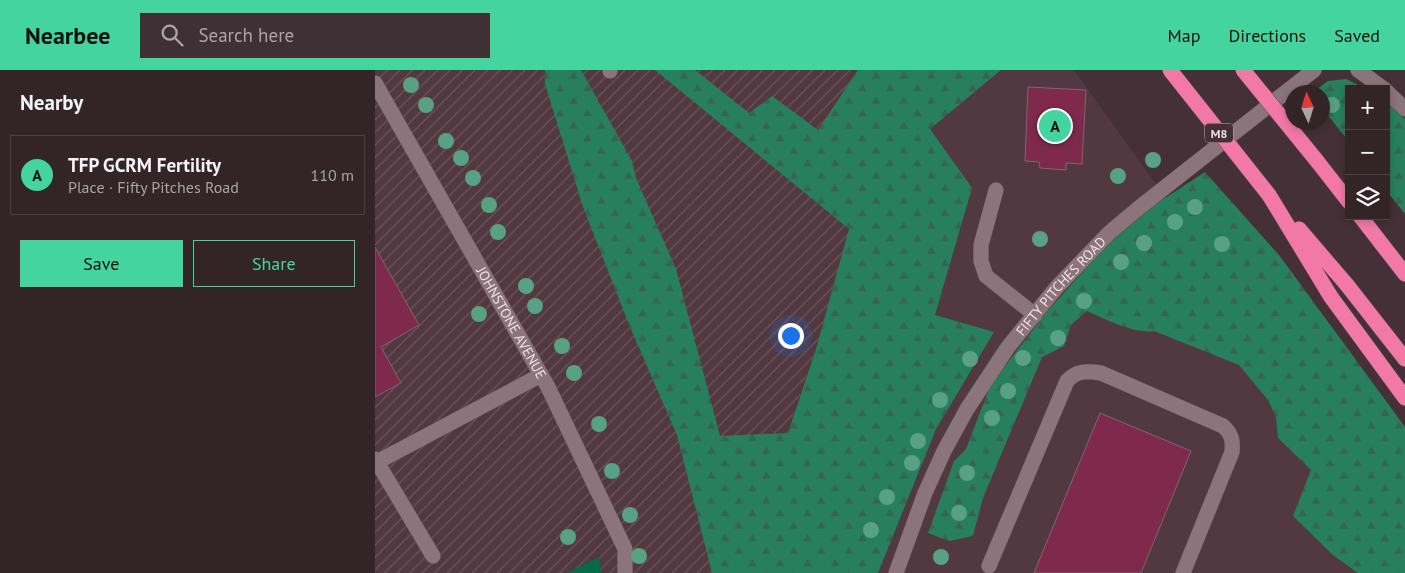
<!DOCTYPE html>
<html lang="en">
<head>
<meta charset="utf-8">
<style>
	:root { --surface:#332428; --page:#3e3034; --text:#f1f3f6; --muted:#a9a4a8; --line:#4e4145; --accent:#44d49f }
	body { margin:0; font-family:"PT Sans",sans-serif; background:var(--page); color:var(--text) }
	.controls { position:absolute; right:15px; top:15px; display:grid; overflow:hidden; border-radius:0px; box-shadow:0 2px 8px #0003 }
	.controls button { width:45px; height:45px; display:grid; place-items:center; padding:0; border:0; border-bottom:1px solid var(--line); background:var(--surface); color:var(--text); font:25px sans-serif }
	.compass { position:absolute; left:910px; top:15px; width:45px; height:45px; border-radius:50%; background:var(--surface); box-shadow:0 2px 8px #0003; rotate:356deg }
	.you { position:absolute; left:415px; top:265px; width:18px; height:18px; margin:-12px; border:4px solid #fff; border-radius:50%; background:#1a73e8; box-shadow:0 0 0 8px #1a73e833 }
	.badge { display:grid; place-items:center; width:32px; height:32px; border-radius:50%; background:var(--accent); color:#111; font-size:16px; font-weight:700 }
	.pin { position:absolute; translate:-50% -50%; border:2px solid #fff; box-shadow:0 1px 5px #0006 }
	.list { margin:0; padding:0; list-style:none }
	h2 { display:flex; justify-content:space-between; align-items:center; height:65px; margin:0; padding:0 20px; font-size:21px }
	h2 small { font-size:16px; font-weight:400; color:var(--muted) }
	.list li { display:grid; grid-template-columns:32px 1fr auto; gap:15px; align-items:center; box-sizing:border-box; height:80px; margin:0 10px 10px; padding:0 10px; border:1px solid var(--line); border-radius:0px }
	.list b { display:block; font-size:19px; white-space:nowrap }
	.list p { margin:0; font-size:16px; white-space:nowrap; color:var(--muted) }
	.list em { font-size:16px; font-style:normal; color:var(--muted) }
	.actions { display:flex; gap:10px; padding:15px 20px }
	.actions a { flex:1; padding:11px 0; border:1px solid var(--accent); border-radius:0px; text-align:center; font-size:18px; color:var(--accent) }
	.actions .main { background:var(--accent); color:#111 }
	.icon { flex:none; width:28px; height:28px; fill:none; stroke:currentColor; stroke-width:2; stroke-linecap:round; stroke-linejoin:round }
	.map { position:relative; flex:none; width:1030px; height:503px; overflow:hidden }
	header { display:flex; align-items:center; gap:30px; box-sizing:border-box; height:70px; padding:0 25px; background:var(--accent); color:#111 }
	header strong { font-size:24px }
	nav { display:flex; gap:28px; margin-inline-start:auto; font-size:18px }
	.search { width:350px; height:45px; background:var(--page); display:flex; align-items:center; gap:12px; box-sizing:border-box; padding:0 18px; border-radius:0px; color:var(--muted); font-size:19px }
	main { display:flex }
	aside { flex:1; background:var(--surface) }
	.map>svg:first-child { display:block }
	.built { fill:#523840 }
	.industrial { fill:url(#industrial-furrows) }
	.grass { fill:#036b4c }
	.forest { fill:url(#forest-firs) }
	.building { fill:#7f2a4d; stroke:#7e676e }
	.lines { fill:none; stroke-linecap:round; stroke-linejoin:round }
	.minor-casing { stroke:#5d4d52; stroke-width:16 }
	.highway-casing { stroke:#5d4d52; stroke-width:16 }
	.minor { stroke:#8b747b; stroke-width:15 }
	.highway { stroke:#f278a6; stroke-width:15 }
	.highway-bridge-casing { stroke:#5d4d52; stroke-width:16; stroke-linecap:butt }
	.highway-bridge { stroke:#f278a6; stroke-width:15 }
	.tree { fill:#58a184 }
	.labels { text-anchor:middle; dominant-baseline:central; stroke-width:5; stroke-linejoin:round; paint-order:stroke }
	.shield { fill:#443036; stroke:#bcadb2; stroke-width:1 }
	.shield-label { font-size:12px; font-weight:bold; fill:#f0e3e7 }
	.street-label { font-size:14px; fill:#f0e3e7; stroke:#443036 }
</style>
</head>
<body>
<header>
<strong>Nearbee</strong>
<div class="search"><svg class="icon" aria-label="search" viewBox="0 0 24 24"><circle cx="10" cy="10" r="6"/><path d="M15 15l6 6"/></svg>Search here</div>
<nav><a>Map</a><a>Directions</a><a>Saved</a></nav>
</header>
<main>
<aside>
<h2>Nearby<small></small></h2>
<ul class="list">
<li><span class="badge">A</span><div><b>TFP GCRM Fertility</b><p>Place · Fifty Pitches Road</p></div><em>110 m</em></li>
</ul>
<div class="actions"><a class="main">Save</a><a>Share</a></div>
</aside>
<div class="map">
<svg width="1030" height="503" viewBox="0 0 1030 503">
	<defs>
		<pattern id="industrial-furrows" width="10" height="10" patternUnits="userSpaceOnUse" patternTransform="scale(1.25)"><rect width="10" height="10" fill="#523840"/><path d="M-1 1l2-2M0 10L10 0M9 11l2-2" fill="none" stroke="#6b555c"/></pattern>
		<pattern id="forest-firs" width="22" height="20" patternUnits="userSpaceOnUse" patternTransform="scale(1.25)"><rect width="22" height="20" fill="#277f5f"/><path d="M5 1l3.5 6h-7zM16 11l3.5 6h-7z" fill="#366453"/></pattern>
	</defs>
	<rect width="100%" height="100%" fill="#443036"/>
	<path class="built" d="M 519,0 L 699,0 L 956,358 L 1030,503 L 369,503 L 422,333 L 441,279 Z"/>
	<path class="industrial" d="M 0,0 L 519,0 L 441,279 L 422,333 L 368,503 L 0,503 Z"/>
	<path class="grass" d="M 224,487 L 226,503 L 192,503 Z"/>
	<path class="forest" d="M 170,0 L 206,0 L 257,91 L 261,108 L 301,199 L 345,366 L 413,363 L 441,279 L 474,159 L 280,0 L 320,0 L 374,43 L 397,26 L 443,60 L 483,0 L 626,0 L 555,59 L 597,118 L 560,245 L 619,262 L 561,359 L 503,503 L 337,503 L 302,365 L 255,257 L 208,137 L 170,14 Z
		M 971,9 L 992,19 L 974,19 L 974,72 L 948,39 L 948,22 L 938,22 L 953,11 Z
		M 1011,31 L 1030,49 L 1030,144 L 1011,120 Z
		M 830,102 L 904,185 L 1030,357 L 1030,503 L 983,503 L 958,485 L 918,446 L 936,400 L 903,368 L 901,347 L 893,330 L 864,295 L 779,261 C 757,264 733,250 712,241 L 696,255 L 689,276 L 667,287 L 608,428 L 598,466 L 574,471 L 553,463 L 579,391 L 591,379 L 616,314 L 671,243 L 737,169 L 767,143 Z"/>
	<path class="building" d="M 653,17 L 711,20 L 707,94 L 691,93 L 691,100 L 665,98 L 664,92 L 650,91 Z
		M 0,177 L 44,255 L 6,277 L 26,313 L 0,327 Z
		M 725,343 L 816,381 L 766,503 L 659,503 Z"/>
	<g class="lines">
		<defs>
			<g id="minor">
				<path d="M 235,0 L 235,1"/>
				<path d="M 983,0 L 1009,19"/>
				<path id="s1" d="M 0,13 L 173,317 L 250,479 L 250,503"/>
				<path d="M 1011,21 L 1030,39"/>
				<path d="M 621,120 L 606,175 L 606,191 L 611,206 L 660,245"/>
				<path d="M 0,389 L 2,392 L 166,305"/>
				<path d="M 2,392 L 58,486"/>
				<path d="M 614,496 L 692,311 C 702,300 712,301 726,303 L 848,356 C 857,364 858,371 857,382 L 808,503"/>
				<path id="s2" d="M 521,503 L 550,423 L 569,381 L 592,339 L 633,277 L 682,217 L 734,163 L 765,137 L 939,0"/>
			</g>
			<path id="highway" d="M 942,91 L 974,132
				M 894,125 L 956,227 L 1030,328
				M 985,146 L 1030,204
				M 924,159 L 972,215 L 1030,289"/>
		</defs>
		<use href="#minor" class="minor-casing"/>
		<use href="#highway" class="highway-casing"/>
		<use href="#minor" class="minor"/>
		<use href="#highway" class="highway"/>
		<defs>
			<path id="highway-bridge" d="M 795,0 L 894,125
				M 868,0 L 942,91"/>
		</defs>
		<use href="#highway-bridge" class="highway-bridge-casing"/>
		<use href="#highway-bridge" class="highway-bridge"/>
	</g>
	<g class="tree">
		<circle cx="36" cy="15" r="8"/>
		<circle cx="51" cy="35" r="8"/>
		<circle cx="957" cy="35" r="8"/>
		<circle cx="71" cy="71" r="8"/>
		<circle cx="86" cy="88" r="8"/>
		<circle cx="778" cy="90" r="8"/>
		<circle cx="743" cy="106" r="8"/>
		<circle cx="98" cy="108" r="8"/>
		<circle cx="114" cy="135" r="8"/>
		<circle cx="820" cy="137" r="8"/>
		<circle cx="800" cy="152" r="8"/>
		<circle cx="123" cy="162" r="8"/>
		<circle cx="665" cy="169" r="8"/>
		<circle cx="769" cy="173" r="8"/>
		<circle cx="847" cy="174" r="8"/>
		<circle cx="746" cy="192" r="8"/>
		<circle cx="151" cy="216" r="8"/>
		<circle cx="709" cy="231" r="8"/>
		<circle cx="160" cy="236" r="8"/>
		<circle cx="104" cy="244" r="8"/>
		<circle cx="683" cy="268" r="8"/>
		<circle cx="187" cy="276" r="8"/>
		<circle cx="648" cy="288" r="8"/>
		<circle cx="595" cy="289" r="8"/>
		<circle cx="199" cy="303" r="8"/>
		<circle cx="633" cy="321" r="8"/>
		<circle cx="565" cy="330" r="8"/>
		<circle cx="617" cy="348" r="8"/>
		<circle cx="224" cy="354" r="8"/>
		<circle cx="543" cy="371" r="8"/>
		<circle cx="537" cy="393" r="8"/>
		<circle cx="237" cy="401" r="8"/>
		<circle cx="592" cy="403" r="8"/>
		<circle cx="512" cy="427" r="8"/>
		<circle cx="584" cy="443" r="8"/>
		<circle cx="255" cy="445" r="8"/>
		<circle cx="496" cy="460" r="8"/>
		<circle cx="193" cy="467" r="8"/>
		<circle cx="264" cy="486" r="8"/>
		<circle cx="566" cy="487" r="8"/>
	</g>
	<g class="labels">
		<rect class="shield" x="830" y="53.5" width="28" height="19" rx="4"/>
		<g class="shield-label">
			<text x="844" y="63">M8</text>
		</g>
		<g class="street-label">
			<text stroke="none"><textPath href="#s2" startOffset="334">FIFTY PITCHES ROAD</textPath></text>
			<text stroke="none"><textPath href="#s1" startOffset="276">JOHNSTONE AVENUE</textPath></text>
		</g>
	</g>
</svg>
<div class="controls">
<button>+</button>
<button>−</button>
<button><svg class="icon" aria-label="layers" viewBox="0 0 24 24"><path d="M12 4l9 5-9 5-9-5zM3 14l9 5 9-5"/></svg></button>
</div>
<svg class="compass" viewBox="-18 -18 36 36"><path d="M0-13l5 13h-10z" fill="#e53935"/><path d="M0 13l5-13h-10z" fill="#a9a4a8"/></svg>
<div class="you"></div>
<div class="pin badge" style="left:680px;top:56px">A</div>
</div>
</main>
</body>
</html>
